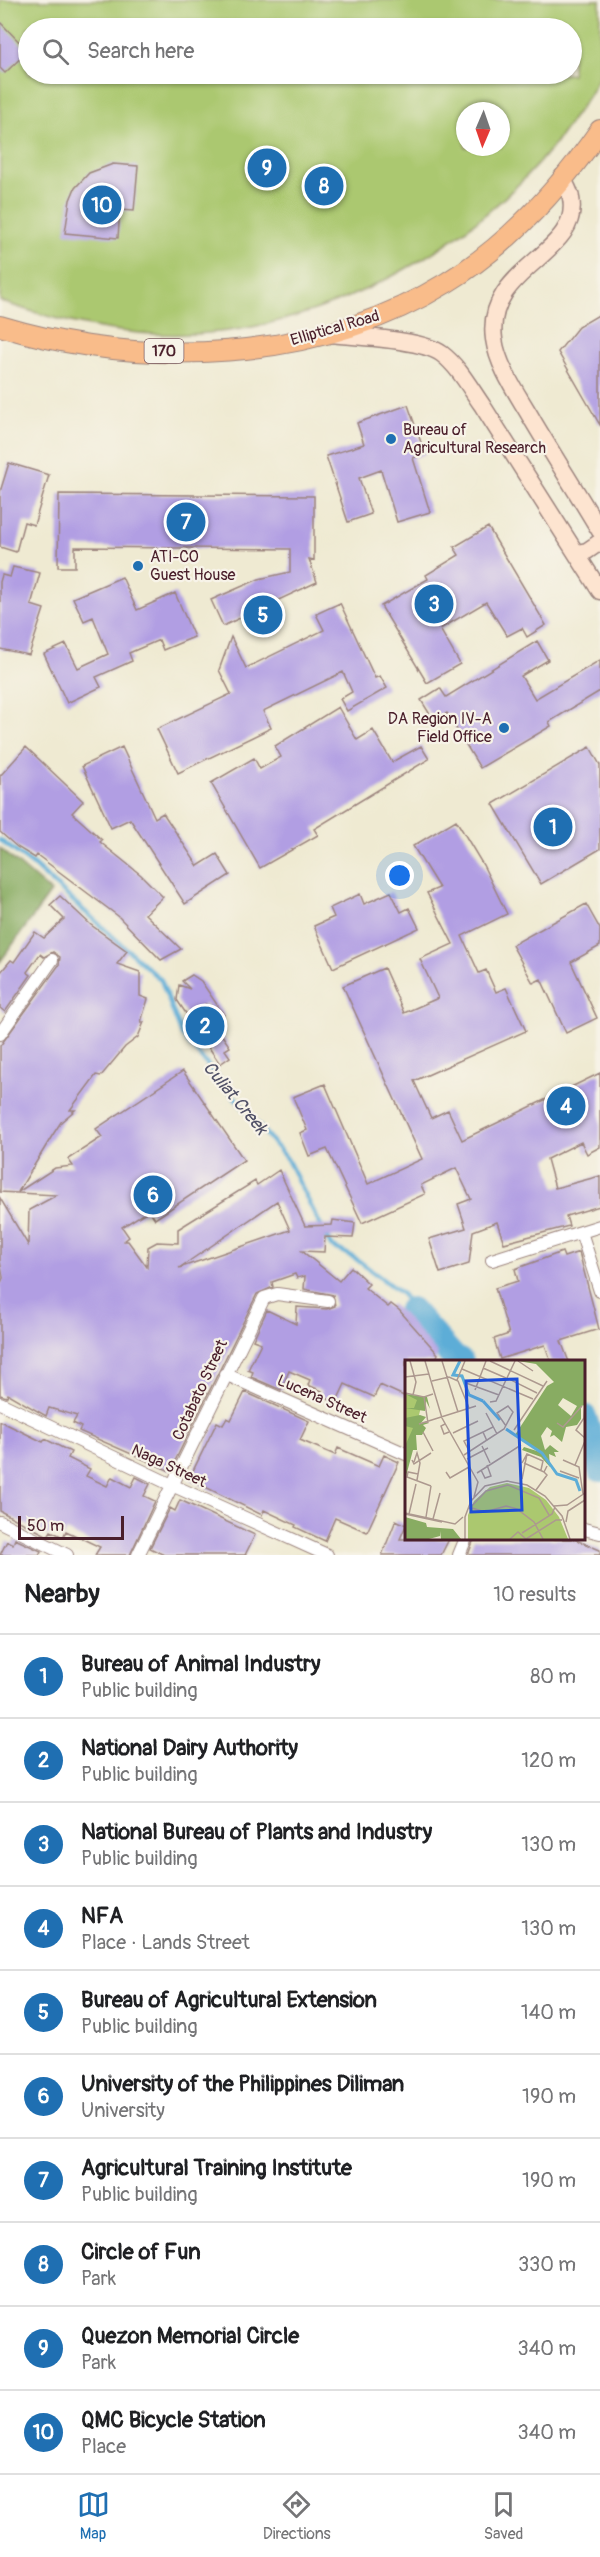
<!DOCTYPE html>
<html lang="en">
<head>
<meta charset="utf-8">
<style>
	:root { --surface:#fff; --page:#f2f2f2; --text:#202124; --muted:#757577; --line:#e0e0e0; --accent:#1f6fb2 }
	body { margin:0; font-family:Pangolin,sans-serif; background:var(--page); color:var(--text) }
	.compass { position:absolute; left:456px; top:102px; width:54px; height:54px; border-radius:50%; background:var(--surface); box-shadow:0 2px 4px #0004; rotate:182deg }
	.scale { position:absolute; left:18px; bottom:15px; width:106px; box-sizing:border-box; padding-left:6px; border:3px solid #4a1f2b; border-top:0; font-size:16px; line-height:21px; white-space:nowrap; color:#4a1f2b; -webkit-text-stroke:4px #f7f3e8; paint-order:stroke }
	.you { position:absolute; left:400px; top:876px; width:21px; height:21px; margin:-15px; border:4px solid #fff; border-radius:50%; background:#1a73e8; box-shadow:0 0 0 9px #1a73e833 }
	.badge { display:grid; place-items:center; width:39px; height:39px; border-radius:50%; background:var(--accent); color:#fff; font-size:20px; font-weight:700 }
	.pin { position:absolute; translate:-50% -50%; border:3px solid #fff; box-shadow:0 2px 6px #0006 }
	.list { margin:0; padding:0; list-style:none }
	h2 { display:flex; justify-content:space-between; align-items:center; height:78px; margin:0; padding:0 24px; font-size:26px }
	h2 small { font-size:20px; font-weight:400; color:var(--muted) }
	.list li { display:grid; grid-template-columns:39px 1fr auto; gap:18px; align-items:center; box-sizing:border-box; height:84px; padding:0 24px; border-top:2px solid var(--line) }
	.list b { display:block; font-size:22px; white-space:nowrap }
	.list p { margin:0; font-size:20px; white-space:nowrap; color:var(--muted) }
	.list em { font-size:20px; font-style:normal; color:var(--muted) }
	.icon { flex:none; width:33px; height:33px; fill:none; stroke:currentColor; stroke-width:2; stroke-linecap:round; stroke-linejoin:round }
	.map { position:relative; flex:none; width:600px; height:1555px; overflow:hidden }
	.search { position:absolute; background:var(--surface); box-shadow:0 2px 4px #0004; left:18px; right:18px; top:18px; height:66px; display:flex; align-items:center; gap:15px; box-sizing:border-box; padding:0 21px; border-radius:33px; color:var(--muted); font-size:22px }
	.sheet { height:918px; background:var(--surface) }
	nav { display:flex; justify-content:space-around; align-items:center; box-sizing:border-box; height:84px; border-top:2px solid var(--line); background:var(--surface); font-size:16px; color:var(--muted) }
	nav a { display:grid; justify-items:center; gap:3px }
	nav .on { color:var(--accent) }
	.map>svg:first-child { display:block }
	.green { fill:#abc86f; stroke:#7a744d; stroke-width:1.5; fill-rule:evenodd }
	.forest { fill:#88ac62; stroke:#696646; stroke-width:1.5 }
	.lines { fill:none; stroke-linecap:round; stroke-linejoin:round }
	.stream { stroke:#5dadd7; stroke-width:4.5 }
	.river { stroke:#5dadd7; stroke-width:26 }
	.building { fill:#b19ee3; fill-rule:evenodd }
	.street-casing { stroke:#9c847e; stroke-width:14 }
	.secondary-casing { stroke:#9c847e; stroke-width:19 }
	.primary-casing { stroke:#9c847e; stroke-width:22 }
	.street { stroke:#fff; stroke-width:12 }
	.secondary { stroke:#fde4d0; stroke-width:16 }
	.primary { stroke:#f9bc8a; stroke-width:20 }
	.poi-dot { fill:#1f6fb2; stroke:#f7f3e8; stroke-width:2 }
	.labels { text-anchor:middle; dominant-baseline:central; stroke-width:4.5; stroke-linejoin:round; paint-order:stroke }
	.shield { fill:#f7f3e8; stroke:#7e5f64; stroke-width:1.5 }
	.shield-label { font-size:15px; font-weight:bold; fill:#4a1f2b }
	.street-label { font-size:16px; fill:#4a1f2b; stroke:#f7f3e8 }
	.poi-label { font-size:16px; fill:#4a1f2b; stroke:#f7f3e8; text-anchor:start }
	.water-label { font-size:18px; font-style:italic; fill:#515167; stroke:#f7f3e8 }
	.inset-river { fill:none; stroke:#5dadd7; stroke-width:3 }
	.inset-road { fill:none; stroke:#ad998f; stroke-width:1.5 }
	.view { fill:#1d4ed8; fill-opacity:0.15; stroke:#1d4ed8; stroke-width:3 }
	.inset-edge { fill:none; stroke:#4a1f2b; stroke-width:3 }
</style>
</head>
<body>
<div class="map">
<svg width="600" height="1555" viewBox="0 0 600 1555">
	<rect width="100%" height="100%" fill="#f7f3e8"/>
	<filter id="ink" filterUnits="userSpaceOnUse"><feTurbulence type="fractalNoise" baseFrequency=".0167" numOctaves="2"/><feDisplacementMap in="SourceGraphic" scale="12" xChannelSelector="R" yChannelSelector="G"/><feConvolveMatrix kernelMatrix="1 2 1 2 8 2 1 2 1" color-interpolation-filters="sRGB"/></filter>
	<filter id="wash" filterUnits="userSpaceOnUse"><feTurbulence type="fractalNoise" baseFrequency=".008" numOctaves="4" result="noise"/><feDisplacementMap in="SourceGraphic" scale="24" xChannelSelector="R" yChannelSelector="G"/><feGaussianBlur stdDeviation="1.35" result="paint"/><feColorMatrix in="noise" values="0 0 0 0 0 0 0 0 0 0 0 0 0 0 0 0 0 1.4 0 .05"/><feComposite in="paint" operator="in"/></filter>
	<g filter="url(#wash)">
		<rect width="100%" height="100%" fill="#efead2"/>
		<path class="green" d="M 0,0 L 600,0 C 600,18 600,58 600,73 C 595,90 579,109 569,124 C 496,232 349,318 219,332 C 143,341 71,326 0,301 ZM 28,28 L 572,28 L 572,74 L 28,74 ZM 465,111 L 501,111 L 501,147 L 465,147 Z"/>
		<path class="forest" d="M 0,848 L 51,892 L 0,962 Z"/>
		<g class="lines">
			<path class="stream" d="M 0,840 L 32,864 L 161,980 L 182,1035 L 287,1159 L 331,1246 L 355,1258 L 403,1295 L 411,1310"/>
			<path class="river" d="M 411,1310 L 454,1358 L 461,1362
				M 584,1417 L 600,1469"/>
		</g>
		<g id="blocks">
			<path class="building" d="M 0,22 L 28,51 L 5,73 L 0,68 Z
				M 113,164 L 138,166 L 134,211 L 120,210 L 118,238 L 65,233 L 70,200 L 75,188 L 89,173 Z
				M 600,314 L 600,425 L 558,352 L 578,327 Z
				M 408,405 L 425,454 L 413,458 L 430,512 L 397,522 L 381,470 L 359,478 L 371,514 L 348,522 L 326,456 L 364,444 L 357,423 Z
				M 9,463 L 49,475 L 34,525 L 24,522 L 16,552 L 0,547 L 0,492 Z
				M 59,494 L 314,496 L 314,560 L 309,559 L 317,582 L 223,626 L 211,600 L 259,579 L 290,572 L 290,549 L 75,547 L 75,567 L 58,567 Z
				M 488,527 L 546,625 L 527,637 L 522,628 L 507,636 L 486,602 L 440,629 L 460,664 L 427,683 L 381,606 L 428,579 L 426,575 L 459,555 L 454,547 Z
				M 13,567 L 40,573 L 31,605 L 44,609 L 29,655 L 0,649 L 0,582 L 2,575 L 10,577 Z
				M 122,577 L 137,610 L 175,593 L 194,637 L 163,650 L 159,640 L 129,653 L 132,661 L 96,677 L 101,687 L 67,703 L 44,654 L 66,644 L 78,668 L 108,654 L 93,617 L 84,621 L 73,598 Z
				M 340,603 L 375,678 L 380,676 L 387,688 L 347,711 L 340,699 L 352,692 L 343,672 L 263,711 L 271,728 L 178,773 L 157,729 L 231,694 L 219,670 L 231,637 L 246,668 L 324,630 L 316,614 Z
				M 537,641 L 548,660 L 521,676 L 535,699 L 600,660 L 600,691 L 549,722 L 551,726 L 480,768 L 447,713 L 434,721 L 421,700 L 440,688 L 446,697 Z
				M 338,707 L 357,740 L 373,730 L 392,762 L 421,746 L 429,759 L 314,829 L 318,835 L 260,868 L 211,783 L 254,758 L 260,769 L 281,757 L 275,746 Z
				M 26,747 L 83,801 L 72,813 L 102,840 L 100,842 L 141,875 L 163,897 L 145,914 L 181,949 L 161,960 L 118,916 L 37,855 L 35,858 L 17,847 L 0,832 L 0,776 Z
				M 122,747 L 155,818 L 163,813 L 198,866 L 217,854 L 230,875 L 185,904 L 130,819 L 111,828 L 82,766 Z
				M 590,747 L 600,765 L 600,849 L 541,884 L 493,804 Z
				M 456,820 L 483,865 L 507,914 L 462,936 L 479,973 L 486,970 L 496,992 L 506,988 L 526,1031 L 414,1081 L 431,1118 L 448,1110 L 462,1140 L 600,1073 L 600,1147 L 587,1154 L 581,1142 L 547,1159 L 555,1188 L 600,1176 L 600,1206 L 566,1216 L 569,1226 L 504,1243 L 497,1222 L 473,1231 L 469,1264 L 440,1273 L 429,1239 L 466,1228 L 458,1204 L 471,1199 L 456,1168 L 421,1185 L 425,1194 L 362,1223 L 327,1149 L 309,1156 L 300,1133 L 307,1130 L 293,1097 L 325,1084 L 368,1184 L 422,1159 L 343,986 L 384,968 L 404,1013 L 438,998 L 420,959 L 453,944 L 427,893 L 439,888 L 413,846 Z
				M 391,892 L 401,912 L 409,908 L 419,928 L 333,968 L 314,926 L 334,917 L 330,908 L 360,894 L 364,904 Z
				M 60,896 L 91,925 L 127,951 L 117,964 L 140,972 L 140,996 L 148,999 L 141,1022 L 144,1022 L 138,1037 L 125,1047 L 101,1076 L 96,1075 L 70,1110 L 75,1110 L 61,1122 L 52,1136 L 18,1192 L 55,1168 L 73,1166 L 68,1159 L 102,1137 L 96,1129 L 183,1071 L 244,1160 L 155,1219 L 149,1210 L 122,1227 L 129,1237 L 124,1241 L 128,1241 L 147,1267 L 148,1247 L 157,1242 L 178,1243 L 178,1229 L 255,1181 L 257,1185 L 279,1170 L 305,1226 L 332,1225 L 333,1220 L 355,1223 L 353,1238 L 325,1237 L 324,1252 L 302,1251 L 339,1281 L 351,1267 L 369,1284 L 365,1288 L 388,1307 L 391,1304 L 399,1310 L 438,1354 L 435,1362 L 406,1362 L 406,1397 L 380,1385 L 374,1397 L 345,1384 L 336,1403 L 320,1395 L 322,1391 L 308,1385 L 310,1380 L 289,1371 L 281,1390 L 251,1377 L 253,1372 L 248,1370 L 261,1343 L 253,1340 L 267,1310 L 296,1324 L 297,1307 L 327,1309 L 335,1306 L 333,1295 L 304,1289 L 305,1276 L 297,1278 L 295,1274 L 272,1282 L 273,1287 L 257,1294 L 170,1471 L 79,1431 L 81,1427 L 73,1423 L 77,1416 L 49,1408 L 46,1416 L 8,1394 L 7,1397 L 0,1395 L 0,1285 L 3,1278 L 0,1261 L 0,1198 L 28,1245 L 29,1210 L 57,1195 L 0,1192 L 0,1046 L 59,965 L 60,957 L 53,952 L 44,957 L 40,954 L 27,972 L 31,975 L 5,1012 L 0,1008 L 0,973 L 11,960 L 14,962 L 35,932 L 44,938 L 64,919 L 50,905 ZM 277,1201 L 290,1230 L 179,1268 Z
				M 586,904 L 600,929 L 600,946 L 571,962 L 597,1018 L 566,1033 L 541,979 L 533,983 L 512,945 Z
				M 192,975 L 201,981 L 224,1015 L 220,1019 L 205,1004 L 202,1006 L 230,1047 L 225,1050 L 230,1057 L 220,1064 L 177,1000 L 179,985 L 190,989 L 182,981 Z
				M 562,1252 L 564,1257 L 579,1252 L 599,1329 L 561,1341 L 569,1362 L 551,1362 L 545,1345 L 500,1359 L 494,1339 L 509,1334 L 495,1288 L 518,1281 L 515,1269 Z
				M 245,1392 L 309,1421 L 300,1440 L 335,1455 L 338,1448 L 379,1466 L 384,1455 L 399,1462 L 367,1532 L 335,1518 L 325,1541 L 295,1527 L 296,1525 L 264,1510 L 262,1515 L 189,1479 L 217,1422 L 223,1425 L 227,1418 L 231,1420 Z
				M 0,1421 L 43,1442 L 45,1439 L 71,1452 L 68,1458 L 90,1469 L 86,1476 L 107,1486 L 112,1477 L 131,1487 L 136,1477 L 150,1484 L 144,1496 L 155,1501 L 130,1555 L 95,1555 L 100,1547 L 66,1531 L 63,1537 L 51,1531 L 48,1536 L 0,1511 Z
				M 180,1500 L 255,1535 L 245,1555 L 164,1555 L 150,1548 L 170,1508 L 175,1511 Z
				M 396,1520 L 406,1525 L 400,1539 L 449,1539 L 441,1555 L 382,1555 Z
				M 15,1539 L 41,1551 L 39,1555 L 0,1555 L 7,1541 L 13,1544 Z
				M 474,1539 L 574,1539 L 600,1550 L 600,1555 L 468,1555 Z"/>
		</g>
	</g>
	<g filter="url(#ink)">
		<use href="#blocks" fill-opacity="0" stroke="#9c847e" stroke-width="1.5"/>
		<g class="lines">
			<defs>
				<path id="street" d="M 0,1034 L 52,960
					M 581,1232 L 600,1291
					M 492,1260 L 600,1226
					M 225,1374 L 406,1454
					M 0,1403 L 174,1486 L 327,1555
					M 0,1522 L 67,1555
					M 584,1529 L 600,1533
					M 138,1555 L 264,1298 L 277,1294 L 328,1301
					M 459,1555 L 466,1538"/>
				<path id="secondary" d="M 562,177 C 565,184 570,191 571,198 C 582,255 484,267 494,339 C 498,368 519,396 533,421 C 555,458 578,494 600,531
					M 330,334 C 356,337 422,339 442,354 C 459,367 470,388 482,405 L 600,591
					M 577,553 L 587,551 L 600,542"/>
				<path id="primary" d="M 0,326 C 143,369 316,363 446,283 C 507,246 559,189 600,130"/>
			</defs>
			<use href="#street" class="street-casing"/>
			<use href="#secondary" class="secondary-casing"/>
			<use href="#primary" class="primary-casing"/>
			<use href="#street" class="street"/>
			<use href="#secondary" class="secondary"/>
			<use href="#primary" class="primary"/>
		</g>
	</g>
	<g class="poi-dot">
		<circle cx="391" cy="439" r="6"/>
		<circle cx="138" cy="566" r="6"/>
		<circle cx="504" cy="728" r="6"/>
	</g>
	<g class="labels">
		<rect class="shield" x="144.5" y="339" width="39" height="24" rx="4.5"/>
		<g class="shield-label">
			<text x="164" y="351">170</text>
		</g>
		<g class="street-label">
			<text transform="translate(335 328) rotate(-16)">Elliptical Road</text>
			<text transform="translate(200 1390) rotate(-65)">Cotabato Street</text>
			<text transform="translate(322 1399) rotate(24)">Lucena Street</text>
			<text transform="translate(169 1466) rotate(25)">Naga Street</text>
		</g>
		<g class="poi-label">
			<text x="403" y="430">Bureau of<tspan x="403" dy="18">Agricultural Research</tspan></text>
			<text x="150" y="557">ATI-CO<tspan x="150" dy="18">Guest House</tspan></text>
			<text x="492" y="719" text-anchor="end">DA Region IV-A<tspan x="492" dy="18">Field Office</tspan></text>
		</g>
		<g class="water-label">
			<text transform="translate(235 1098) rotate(50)">Culiat Creek</text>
		</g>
	</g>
	<g transform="translate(405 1360)">
		<rect width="180" height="180" fill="#efead2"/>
		<path d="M 0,34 L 18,38 L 0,115 ZM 102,123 L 124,128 L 141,140 L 154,157 L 163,179 L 63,179 L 63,155 L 69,141 L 85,127 Z" fill="#abc86f"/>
		<path d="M 113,1 L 180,1 L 180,45 L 176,46 L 176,59 L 172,65 L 161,67 L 157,82 L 149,75 L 145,77 L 147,71 L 142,67 L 136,76 L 140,90 L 145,85 L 154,92 L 149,92 L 151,97 L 144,94 L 145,107 L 136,97 L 117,90 L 119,87 L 135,92 L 110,75 L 142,26 L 149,22 L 131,4 ZM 158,38 L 172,46 L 166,56 L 153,45 ZM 0,34 L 22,37 L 25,49 L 21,41 L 20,51 L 0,48 L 9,48 L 12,40 ZM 15,55 L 21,57 L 16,63 L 24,63 L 18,65 L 21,68 L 17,75 L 11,75 L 12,90 L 8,90 L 0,120 L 0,86 L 8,68 L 0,66 L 0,58 ZM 0,157 L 21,163 L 22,167 L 48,169 L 56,179 L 36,179 L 35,171 L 35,176 L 24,179 L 0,179 Z" fill="#88ac62" fill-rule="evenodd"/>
		<path class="inset-river" d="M 55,1 L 48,15 L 57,16 L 64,35 L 78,41M 78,41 L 95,60M 101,69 L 137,93 L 152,114 L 171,120 L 175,131"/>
		<path class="inset-road" d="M 5,1 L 11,22 L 8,35M 20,1 L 37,58 L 73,122 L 69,137M 37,1 L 53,52M 85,1 L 138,26M 113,1 L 128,11M 78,8 L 101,18M 57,9 L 128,39M 0,17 L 24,14M 102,18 L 132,33M 52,20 L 60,1M 27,21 L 44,17 L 53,21 L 64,48M 61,23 L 94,35M 70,30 L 81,1M 0,33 L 19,37 L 28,34M 19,37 L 23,63M 85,42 L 91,41 L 110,1M 180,44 L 179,58 L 171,70 L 180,78M 81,53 L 92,74M 152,63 L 158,67 L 177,46M 14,64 L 71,46M 40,64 L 36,66 L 39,74 L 44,72M 109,70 L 142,21M 18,72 L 28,91M 48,73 L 73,61M 82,81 L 78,72 L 88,67M 77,86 L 85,103M 64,91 L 59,81 L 78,72M 59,95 L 99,69 L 108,52 L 103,46 L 92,53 L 101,66M 62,99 L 83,88M 7,100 L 9,104 L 26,93M 158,100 L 174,107 L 178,134M 9,102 L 12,93 L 15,103 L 12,120M 117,103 L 122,94 L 138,101 L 136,110M 119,103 L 139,112 L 142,106M 170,105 L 180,81M 76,110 L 80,118 L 86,116 L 82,105M 155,111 L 174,118M 41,112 L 45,118 L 64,107M 72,113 L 116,85M 13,114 L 3,112 L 2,117 L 26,126M 117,119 L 122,94M 131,130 L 142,115 L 139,112M 149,146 L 162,145 L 180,133M 67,148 L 80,152 L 101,146 L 112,149 L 129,162 L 138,179M 64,149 L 81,131 L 103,125 L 134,138 L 144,155M 0,153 L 50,164 L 58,157M 0,154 L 37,162M 4,154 L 11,124M 21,157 L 26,126M 28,159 L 35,133M 161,162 L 163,151 L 180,140M 117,173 L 147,154 L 150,147M 60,179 L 60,157 L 66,141 L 80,126 L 102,121 L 122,125 L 140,136 L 157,156 L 165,179M 105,179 L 113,172 L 121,179M 121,179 L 151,160 L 157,160"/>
		<path class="view" d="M 112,19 L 117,150 L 66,152 L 61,21 Z"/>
		<rect width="180" height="180" class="inset-edge"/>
	</g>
</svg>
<svg class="compass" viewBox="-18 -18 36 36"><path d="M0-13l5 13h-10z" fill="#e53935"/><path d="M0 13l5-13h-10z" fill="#757577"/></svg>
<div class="scale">50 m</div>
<div class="you"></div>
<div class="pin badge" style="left:553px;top:827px">1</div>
<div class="pin badge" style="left:205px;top:1026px">2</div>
<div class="pin badge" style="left:434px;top:604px">3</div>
<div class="pin badge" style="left:566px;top:1106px">4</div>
<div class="pin badge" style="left:263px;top:615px">5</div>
<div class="pin badge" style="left:153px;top:1195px">6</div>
<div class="pin badge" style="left:186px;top:522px">7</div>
<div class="pin badge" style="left:324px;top:186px">8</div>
<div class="pin badge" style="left:267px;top:168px">9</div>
<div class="pin badge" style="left:102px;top:205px">10</div>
<div class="search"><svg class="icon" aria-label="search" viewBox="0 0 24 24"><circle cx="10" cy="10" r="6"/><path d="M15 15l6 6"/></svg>Search here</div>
</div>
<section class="sheet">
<h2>Nearby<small>10 results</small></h2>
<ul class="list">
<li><span class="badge">1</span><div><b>Bureau of Animal Industry</b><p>Public building</p></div><em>80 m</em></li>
<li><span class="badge">2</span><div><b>National Dairy Authority</b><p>Public building</p></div><em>120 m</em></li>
<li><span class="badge">3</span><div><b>National Bureau of Plants and Industry</b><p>Public building</p></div><em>130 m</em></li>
<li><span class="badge">4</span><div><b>NFA</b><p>Place · Lands Street</p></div><em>130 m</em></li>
<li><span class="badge">5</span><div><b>Bureau of Agricultural Extension</b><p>Public building</p></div><em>140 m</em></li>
<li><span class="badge">6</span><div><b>University of the Philippines Diliman</b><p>University</p></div><em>190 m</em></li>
<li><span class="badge">7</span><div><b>Agricultural Training Institute</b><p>Public building</p></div><em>190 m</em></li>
<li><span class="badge">8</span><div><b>Circle of Fun</b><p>Park</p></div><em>330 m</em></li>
<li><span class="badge">9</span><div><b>Quezon Memorial Circle</b><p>Park</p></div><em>340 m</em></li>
<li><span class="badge">10</span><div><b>QMC Bicycle Station</b><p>Place</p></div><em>340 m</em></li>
</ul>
</section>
<nav>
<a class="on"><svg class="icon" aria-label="map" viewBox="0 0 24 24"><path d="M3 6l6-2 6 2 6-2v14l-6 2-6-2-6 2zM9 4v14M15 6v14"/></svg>Map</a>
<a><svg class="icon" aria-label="directions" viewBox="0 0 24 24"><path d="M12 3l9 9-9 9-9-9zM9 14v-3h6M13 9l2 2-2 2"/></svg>Directions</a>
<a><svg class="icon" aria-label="saved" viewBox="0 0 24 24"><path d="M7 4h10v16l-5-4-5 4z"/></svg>Saved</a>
</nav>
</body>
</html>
